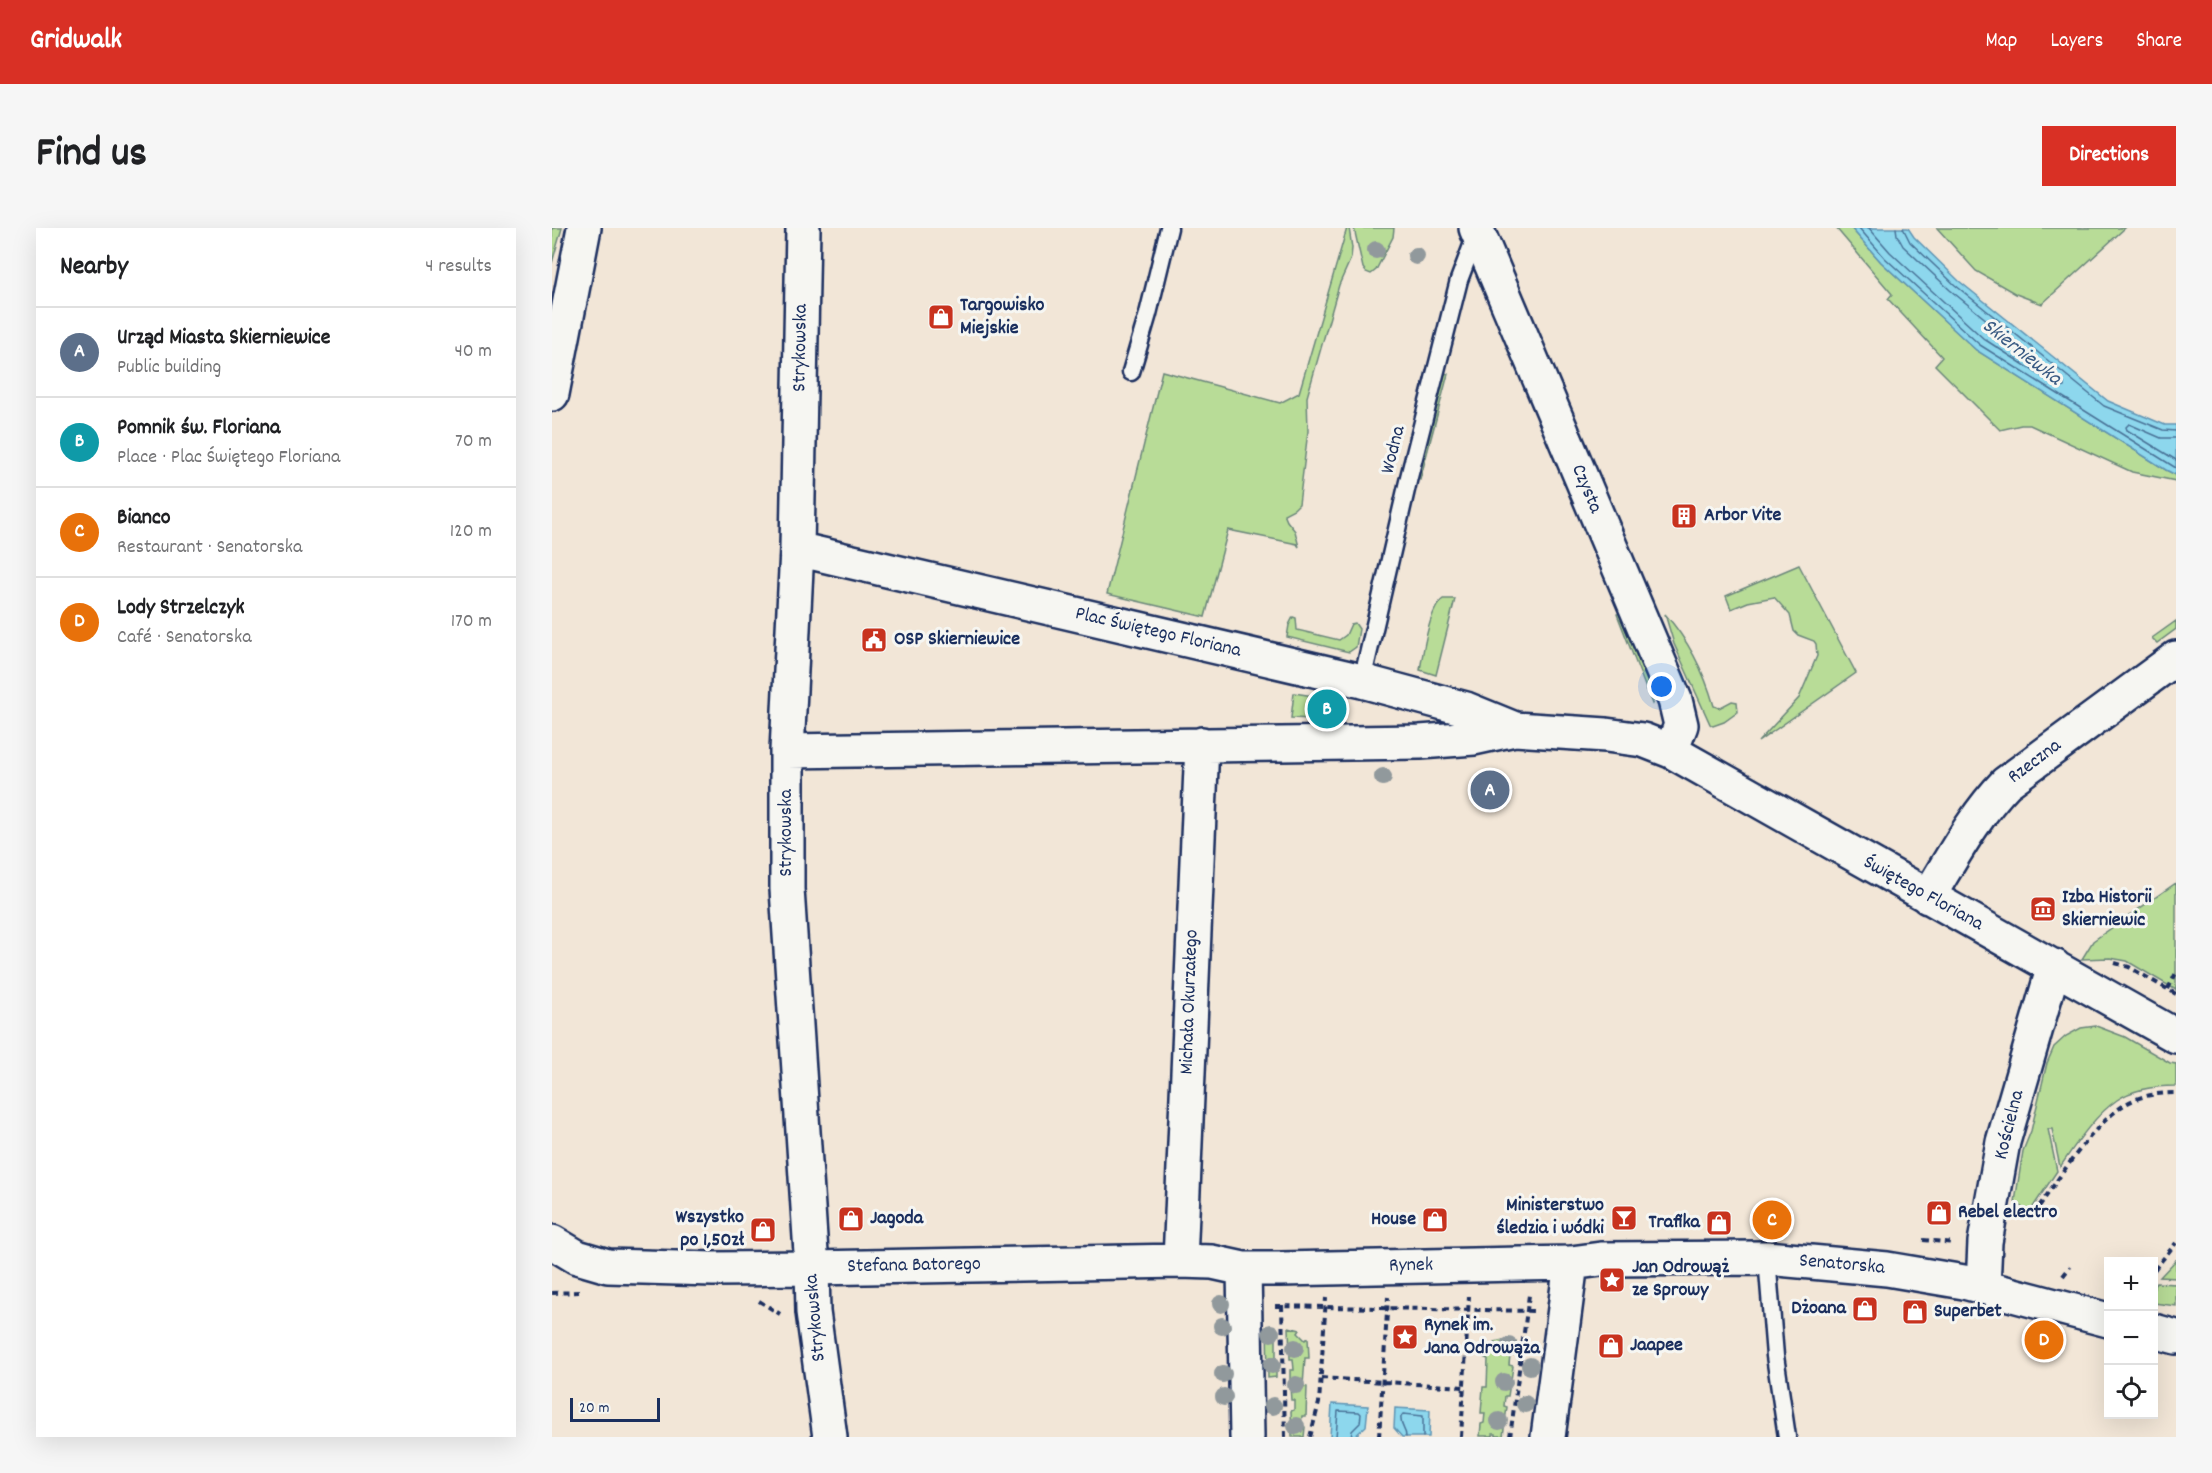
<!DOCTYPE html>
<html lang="en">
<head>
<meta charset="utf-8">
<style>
	:root { --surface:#fff; --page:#f6f6f6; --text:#202124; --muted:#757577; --line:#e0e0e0; --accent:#d93025 }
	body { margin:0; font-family:Dekko,sans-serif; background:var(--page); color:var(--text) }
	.controls { position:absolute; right:18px; bottom:18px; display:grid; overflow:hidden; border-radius:0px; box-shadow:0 6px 24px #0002 }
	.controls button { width:54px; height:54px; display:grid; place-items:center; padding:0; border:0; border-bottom:2px solid var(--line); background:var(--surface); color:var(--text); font:30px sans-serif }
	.scale { position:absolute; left:18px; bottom:15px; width:90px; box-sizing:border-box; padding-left:6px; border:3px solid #1b2f5e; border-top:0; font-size:16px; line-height:21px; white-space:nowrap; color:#1b2f5e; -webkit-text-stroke:4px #f6f6f2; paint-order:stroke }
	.you { position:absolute; left:1110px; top:459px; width:21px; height:21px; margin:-15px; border:4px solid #fff; border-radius:50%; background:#1a73e8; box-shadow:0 0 0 9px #1a73e833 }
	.badge { display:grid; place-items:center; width:39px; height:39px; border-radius:50%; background:var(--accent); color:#fff; font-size:20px; font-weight:700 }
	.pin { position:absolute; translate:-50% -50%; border:3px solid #fff; box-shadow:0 2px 6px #0006 }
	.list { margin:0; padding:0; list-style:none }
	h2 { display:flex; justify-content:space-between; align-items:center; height:78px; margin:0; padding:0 24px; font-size:26px }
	h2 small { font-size:20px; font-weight:400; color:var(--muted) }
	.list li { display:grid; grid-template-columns:39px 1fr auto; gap:18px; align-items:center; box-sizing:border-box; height:90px; padding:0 24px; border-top:2px solid var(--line) }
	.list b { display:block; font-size:22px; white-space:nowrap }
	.list p { margin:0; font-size:20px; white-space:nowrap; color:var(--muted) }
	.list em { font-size:20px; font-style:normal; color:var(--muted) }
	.icon { flex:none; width:33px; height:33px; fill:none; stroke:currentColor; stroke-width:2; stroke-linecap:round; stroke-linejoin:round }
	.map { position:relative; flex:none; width:1624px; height:1209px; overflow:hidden; border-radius:0px }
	header { display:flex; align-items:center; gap:36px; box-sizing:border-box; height:84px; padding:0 30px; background:var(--accent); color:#fff }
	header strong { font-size:28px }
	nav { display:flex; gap:33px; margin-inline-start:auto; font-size:21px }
	.intro { display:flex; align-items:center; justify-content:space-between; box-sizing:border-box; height:144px; padding:0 36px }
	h1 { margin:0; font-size:42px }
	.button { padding:15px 27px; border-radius:0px; background:var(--accent); color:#fff; font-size:21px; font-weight:700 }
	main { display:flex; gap:36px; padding:0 36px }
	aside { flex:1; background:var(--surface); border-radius:0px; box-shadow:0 6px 24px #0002 }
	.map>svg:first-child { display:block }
	.green { fill:#b8dc97; stroke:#6a867a; stroke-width:1.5; fill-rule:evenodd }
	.water { fill:#8dd7ed; stroke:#5f94b4; stroke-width:1.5 }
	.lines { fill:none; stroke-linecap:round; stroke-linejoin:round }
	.shore { stroke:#497297; stroke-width:1.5 }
	.service-casing { stroke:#1b2f5e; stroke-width:21 }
	.minor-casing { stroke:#1b2f5e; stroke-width:38 }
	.tertiary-casing { stroke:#1b2f5e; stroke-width:38 }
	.path { stroke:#1b2f5e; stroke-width:4; stroke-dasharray:6 4.5; stroke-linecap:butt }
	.service { stroke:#f6f6f2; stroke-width:16 }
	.minor { stroke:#f6f6f2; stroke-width:33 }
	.tertiary { stroke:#f6f6f2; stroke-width:33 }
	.tree { fill:#91999c }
	.labels { text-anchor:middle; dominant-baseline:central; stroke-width:6; stroke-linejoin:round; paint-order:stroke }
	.poi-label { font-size:20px; font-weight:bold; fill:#1b2f5e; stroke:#f6f6f2; text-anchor:start }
	.street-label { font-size:20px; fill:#1b2f5e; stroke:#f6f6f2 }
	.water-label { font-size:21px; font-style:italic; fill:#385982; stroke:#f6f6f2 }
</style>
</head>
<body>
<header>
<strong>Gridwalk</strong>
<nav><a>Map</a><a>Layers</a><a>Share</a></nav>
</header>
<div class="intro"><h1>Find us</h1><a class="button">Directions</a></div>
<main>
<aside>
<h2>Nearby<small>4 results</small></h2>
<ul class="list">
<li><span class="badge" style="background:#5c6f8a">A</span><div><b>Urząd Miasta Skierniewice</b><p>Public building</p></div><em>40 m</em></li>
<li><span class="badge" style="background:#0f9aa8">B</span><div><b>Pomnik św. Floriana</b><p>Place · Plac Świętego Floriana</p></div><em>70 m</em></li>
<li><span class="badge" style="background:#e8710a">C</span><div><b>Bianco</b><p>Restaurant · Senatorska</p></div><em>120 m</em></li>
<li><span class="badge" style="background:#e8710a">D</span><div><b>Lody Strzelczyk</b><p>Café · Senatorska</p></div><em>170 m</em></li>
</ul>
</aside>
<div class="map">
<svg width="1624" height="1209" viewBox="0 0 1624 1209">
	<rect width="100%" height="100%" fill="#f2e6d7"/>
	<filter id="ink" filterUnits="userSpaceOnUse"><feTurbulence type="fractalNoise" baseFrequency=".0167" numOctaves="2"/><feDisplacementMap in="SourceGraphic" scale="12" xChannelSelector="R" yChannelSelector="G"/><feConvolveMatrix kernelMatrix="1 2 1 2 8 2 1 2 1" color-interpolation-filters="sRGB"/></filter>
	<g filter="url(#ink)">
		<path class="green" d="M 0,0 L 10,0 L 0,35 Z
			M 795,0 L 797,0 L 800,20 L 799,30 L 787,57 L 755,169 L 756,203 L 747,276 L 742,281 L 732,286 L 735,293 L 743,303 L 747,319 L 745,316 L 676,302 L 653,389 L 555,366 L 610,143 L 728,175 L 747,165 Z
			M 802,0 L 842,0 L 841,9 L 824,42 L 819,46 L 814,44 L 811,40 Z
			M 1284,0 L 1299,0 L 1329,34 L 1424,122 L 1614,242 L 1624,247 L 1624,253 L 1580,244 L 1478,197 L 1469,197 L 1448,202 L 1383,137 L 1390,129 L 1336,71 L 1340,66 Z
			M 1385,0 L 1573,0 L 1490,76 L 1464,66 L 1424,43 Z
			M 893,145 L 896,146 L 868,252 L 864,250 Z
			M 1247,337 L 1304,445 L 1206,514 L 1247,470 L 1265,428 L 1264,416 L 1262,413 L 1246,407 L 1242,403 L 1238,387 L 1222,369 L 1196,374 L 1179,381 L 1174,368 Z
			M 891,371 L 903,371 L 884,447 L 868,442 C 871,425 877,381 891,371 Z
			M 1071,383 L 1103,461 L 1099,466 L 1101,474 L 1100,476 L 1065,386 Z
			M 1113,386 C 1137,413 1152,443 1162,478 L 1167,480 L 1180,473 L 1185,474 L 1186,484 L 1172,494 L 1161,498 L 1158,496 L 1122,416 Z
			M 741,389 L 744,390 L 745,402 L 787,412 L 794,407 L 799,396 L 803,395 L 807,401 L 804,419 L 797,424 L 735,409 L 737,397 Z
			M 1624,393 L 1624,401 L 1605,415 L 1600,410 Z
			M 742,465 L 787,472 L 785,492 L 739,490 ZM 770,473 L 782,477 L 779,488 L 767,485 Z
			M 1624,655 L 1624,762 L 1575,733 L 1558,730 L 1530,731 L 1541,713 Z
			M 1544,798 L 1573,809 L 1618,835 L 1624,836 L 1624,858 C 1605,858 1581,861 1565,872 C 1542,888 1524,916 1508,939 L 1500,901 L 1496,901 L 1505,943 L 1477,985 L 1463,974 L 1471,923 L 1479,903 L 1495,835 L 1502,819 L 1514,808 L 1529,800 Z
			M 1624,1031 L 1624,1050 L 1608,1049 L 1624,1032 Z
			M 1604,1055 L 1624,1056 L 1624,1078 L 1602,1075 L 1602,1058 Z
			M 715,1098 L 724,1099 L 724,1149 L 716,1150 Z
			M 737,1099 L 748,1102 L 746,1105 L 753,1112 L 756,1110 L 757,1130 L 753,1130 L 751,1158 L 755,1159 L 754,1188 L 750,1188 L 749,1198 L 753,1199 L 752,1209 L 740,1209 L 739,1183 L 742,1182 L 742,1172 L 739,1172 L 738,1159 L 741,1158 L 738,1155 L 738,1142 L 742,1142 L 741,1131 L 738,1131 Z
			M 951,1112 L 964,1113 L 962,1127 L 958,1127 L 957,1137 L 961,1138 L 959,1152 L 957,1152 L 958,1155 L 956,1168 L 953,1168 L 952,1178 L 955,1179 L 951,1208 L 944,1208 L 944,1206 L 941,1206 L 941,1208 L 928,1208 L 929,1196 L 932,1195 L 933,1185 L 929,1185 L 931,1159 L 935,1159 L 936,1131 L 933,1130 L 935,1121 L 938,1123 L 945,1117 L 943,1114 Z"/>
		<path class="water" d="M 1299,0 L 1356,0 L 1362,9 L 1407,53 L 1556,173 L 1613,197 L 1624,197 L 1624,247 L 1614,242 L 1424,122 L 1329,34 Z
			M 780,1176 L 816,1178 L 814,1198 L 802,1209 L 778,1209 Z
			M 843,1180 L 878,1182 L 877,1209 L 850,1209 L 842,1200 Z"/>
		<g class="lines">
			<path class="shore" d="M 1307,0 L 1333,30 L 1428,117 L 1624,240
				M 1317,0 L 1338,24 L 1432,111 L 1508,160 L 1512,159 L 1512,155 L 1398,62 L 1351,18 L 1345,7 L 1344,0
				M 1351,0 L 1358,14 L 1403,57 L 1552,178 L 1611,202 L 1624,203
				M 1624,210 L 1609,210 L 1577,196 L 1574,199 L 1575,202 L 1624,232
				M 784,1209 L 786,1183 L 807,1184 L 809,1186 L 808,1195 L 800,1203 L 799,1209
				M 854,1209 C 854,1200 848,1200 849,1189 L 851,1186 L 871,1188 L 871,1209"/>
			<defs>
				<path id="service" d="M 579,144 L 596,86 L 617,0
					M 810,453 L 857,249 L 907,52 L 924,7
					M 1215,1030 L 1223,1128 L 1235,1209"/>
				<path id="minor" d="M 251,0 L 245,321 L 235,523 L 235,661 L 260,1040 L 628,1033 L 660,1034 L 692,1041 L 729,1041 L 1019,1035 L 1049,1031 L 1215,1030 L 1335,1041 L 1412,1054 L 1556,1092
					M 924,0 L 1123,472 L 1129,497 L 1119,523
					M 0,166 L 32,0
					M 245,321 L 810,453 L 914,481 L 963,501
					M 235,523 L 868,514 L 922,510 L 963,501 L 1054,507 L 1091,512 L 1119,523 L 1624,808
					M 1376,669 C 1400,630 1422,588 1454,555 L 1624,430
					M 628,1033 L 650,516
					M 692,1041 L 695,1209
					M 1431,1059 L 1433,1014 L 1451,914 L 1502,738
					M 1602,1103 L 1624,1109
					M 996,1209 L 1019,1035"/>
				<path id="tertiary" d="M 0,1014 L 25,1029 L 56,1038 L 161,1041 L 260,1040 L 261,1084 L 278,1209"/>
			</defs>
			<use href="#service" class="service-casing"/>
			<use href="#minor" class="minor-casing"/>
			<use href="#tertiary" class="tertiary-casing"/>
			<path class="path" d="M 1563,735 L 1577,739 L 1624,766
				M 1616,761 L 1624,745
				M 1481,987 C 1505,954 1539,897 1574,876 C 1589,867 1607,865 1624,865
				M 1371,1012 L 1402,1015
				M 1602,1042 L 1624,1015
				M 1511,1048 L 1518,1039
				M 0,1065 L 27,1064
				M 207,1073 L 228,1086
				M 730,1077 L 733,1209
				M 723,1078 L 982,1083
				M 769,1150 L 912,1159
				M 758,1209 L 767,1175 L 774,1070
				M 827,1209 L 836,1069
				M 909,1209 L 917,1068
				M 958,1209 L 977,1067"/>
			<use href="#service" class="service"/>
			<use href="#minor" class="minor"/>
			<use href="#tertiary" class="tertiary"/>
		</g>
		<g class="tree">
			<circle cx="824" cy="22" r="9"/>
			<circle cx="864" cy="28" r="9"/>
			<circle cx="831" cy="549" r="9"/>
			<circle cx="669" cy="1076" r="9"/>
			<circle cx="670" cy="1098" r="9"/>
			<circle cx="719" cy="1105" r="9"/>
			<circle cx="957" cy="1118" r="9"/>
			<circle cx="743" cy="1120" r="9"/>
			<circle cx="720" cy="1137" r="9"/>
			<circle cx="978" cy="1138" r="9"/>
			<circle cx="671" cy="1146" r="9"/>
			<circle cx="952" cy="1154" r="9"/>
			<circle cx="744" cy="1157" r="9"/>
			<circle cx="672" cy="1169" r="9"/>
			<circle cx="973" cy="1176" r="9"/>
			<circle cx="721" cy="1178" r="9"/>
			<circle cx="947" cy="1193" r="9"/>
			<circle cx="744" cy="1198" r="9"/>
		</g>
	</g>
	<defs>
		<symbol id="shop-square" viewBox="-11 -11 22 22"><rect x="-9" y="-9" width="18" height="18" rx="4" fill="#c8321e" stroke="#f6f6f2"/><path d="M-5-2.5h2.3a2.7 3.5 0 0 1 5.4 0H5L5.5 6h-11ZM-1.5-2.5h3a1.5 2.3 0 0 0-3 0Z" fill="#fff"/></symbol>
		<symbol id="building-square" viewBox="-11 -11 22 22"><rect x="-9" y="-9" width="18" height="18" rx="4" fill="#c8321e" stroke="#f6f6f2"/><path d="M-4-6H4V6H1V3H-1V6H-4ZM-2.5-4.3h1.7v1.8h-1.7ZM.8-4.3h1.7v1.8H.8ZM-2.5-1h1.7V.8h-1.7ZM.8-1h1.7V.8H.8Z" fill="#fff"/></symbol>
		<symbol id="civic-square" viewBox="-11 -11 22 22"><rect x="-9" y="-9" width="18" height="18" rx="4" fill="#c8321e" stroke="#f6f6f2"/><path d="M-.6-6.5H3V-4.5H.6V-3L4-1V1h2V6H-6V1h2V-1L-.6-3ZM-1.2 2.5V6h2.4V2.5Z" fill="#fff"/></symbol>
		<symbol id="museum-square" viewBox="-11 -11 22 22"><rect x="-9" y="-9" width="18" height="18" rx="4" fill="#c8321e" stroke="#f6f6f2"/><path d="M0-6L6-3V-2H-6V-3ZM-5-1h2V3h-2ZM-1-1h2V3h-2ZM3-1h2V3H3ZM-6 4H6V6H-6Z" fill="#fff"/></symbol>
		<symbol id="bar-square" viewBox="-11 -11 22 22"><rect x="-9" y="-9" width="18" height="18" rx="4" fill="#c8321e" stroke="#f6f6f2"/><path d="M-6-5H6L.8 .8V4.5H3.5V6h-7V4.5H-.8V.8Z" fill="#fff"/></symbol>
		<symbol id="sight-square" viewBox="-11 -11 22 22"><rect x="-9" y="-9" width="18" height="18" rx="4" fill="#c8321e" stroke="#f6f6f2"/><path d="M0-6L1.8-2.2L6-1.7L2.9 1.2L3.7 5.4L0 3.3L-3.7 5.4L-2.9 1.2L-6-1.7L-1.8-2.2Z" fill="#fff"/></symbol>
	</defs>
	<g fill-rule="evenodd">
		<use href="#shop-square" x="374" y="74" width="30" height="30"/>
		<use href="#building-square" x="1117" y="273" width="30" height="30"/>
		<use href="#civic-square" x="307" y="397" width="30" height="30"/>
		<use href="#museum-square" x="1476" y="666" width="30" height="30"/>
		<use href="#shop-square" x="1372" y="970" width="30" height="30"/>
		<use href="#bar-square" x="1057" y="975" width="30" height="30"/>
		<use href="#shop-square" x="284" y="976" width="30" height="30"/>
		<use href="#shop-square" x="868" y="977" width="30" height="30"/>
		<use href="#shop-square" x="1152" y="980" width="30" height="30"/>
		<use href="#shop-square" x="196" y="987" width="30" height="30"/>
		<use href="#sight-square" x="1045" y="1037" width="30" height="30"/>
		<use href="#shop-square" x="1298" y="1066" width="30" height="30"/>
		<use href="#shop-square" x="1348" y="1069" width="30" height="30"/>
		<use href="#sight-square" x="838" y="1094" width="30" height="30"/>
		<use href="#shop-square" x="1044" y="1103" width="30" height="30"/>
	</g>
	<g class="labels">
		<g class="poi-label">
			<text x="408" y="78">Targowisko<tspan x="408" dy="23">Miejskie</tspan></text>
			<text x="1152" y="288">Arbor Vite</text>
			<text x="342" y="412">OSP Skierniewice</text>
			<text x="1510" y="670">Izba Historii<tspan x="1510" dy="23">Skierniewic</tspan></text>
			<text x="1052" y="978" text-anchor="end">Ministerstwo<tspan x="1052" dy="23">śledzia i wódki</tspan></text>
			<text x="1406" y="985">Rebel electro</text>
			<text x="192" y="990" text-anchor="end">Wszystko<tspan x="192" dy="23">po 1,50zł</tspan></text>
			<text x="318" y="991">Jagoda</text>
			<text x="864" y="992" text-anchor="end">House</text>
			<text x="1148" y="995" text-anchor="end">Trafika</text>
			<text x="1080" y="1040">Jan Odrowąż<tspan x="1080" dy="23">ze Sprowy</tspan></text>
			<text x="1294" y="1081" text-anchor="end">Dżoana</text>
			<text x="1382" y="1084">Superbet</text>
			<text x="872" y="1098">Rynek im.<tspan x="872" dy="23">Jana Odrowąża</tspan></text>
			<text x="1078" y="1118">Jaapee</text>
		</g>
		<g class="street-label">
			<text transform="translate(249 120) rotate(-89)">Strykowska</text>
			<text transform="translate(842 222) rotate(-76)">Wodna</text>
			<text transform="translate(1034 261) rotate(67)">Czysta</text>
			<text transform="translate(606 405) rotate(13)">Plac Świętego Floriana</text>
			<text transform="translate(1483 534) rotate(-37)">Rzeczna</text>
			<text transform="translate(235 605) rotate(-90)">Strykowska</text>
			<text transform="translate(1371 666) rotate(29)">Świętego Floriana</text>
			<text transform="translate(638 774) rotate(-88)">Michała Okurzałego</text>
			<text transform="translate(1458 897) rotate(-76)">Kościelna</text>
			<text transform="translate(1290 1037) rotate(5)">Senatorska</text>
			<text transform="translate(362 1038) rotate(-1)">Stefana Batorego</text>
			<text transform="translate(859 1038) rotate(-1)">Rynek</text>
			<text transform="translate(264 1090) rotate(-95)">Strykowska</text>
		</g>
		<g class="water-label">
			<text transform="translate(1469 125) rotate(38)">Skierniewka</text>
		</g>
	</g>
</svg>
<div class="controls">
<button>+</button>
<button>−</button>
<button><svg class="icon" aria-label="locate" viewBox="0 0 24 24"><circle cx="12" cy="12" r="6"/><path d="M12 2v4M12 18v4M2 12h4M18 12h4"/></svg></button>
</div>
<div class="scale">20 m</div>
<div class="you"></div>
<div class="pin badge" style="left:938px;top:562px;background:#5c6f8a">A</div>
<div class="pin badge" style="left:775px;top:481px;background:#0f9aa8">B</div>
<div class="pin badge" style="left:1220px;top:992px;background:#e8710a">C</div>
<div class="pin badge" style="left:1492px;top:1112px;background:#e8710a">D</div>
</div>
</main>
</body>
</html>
